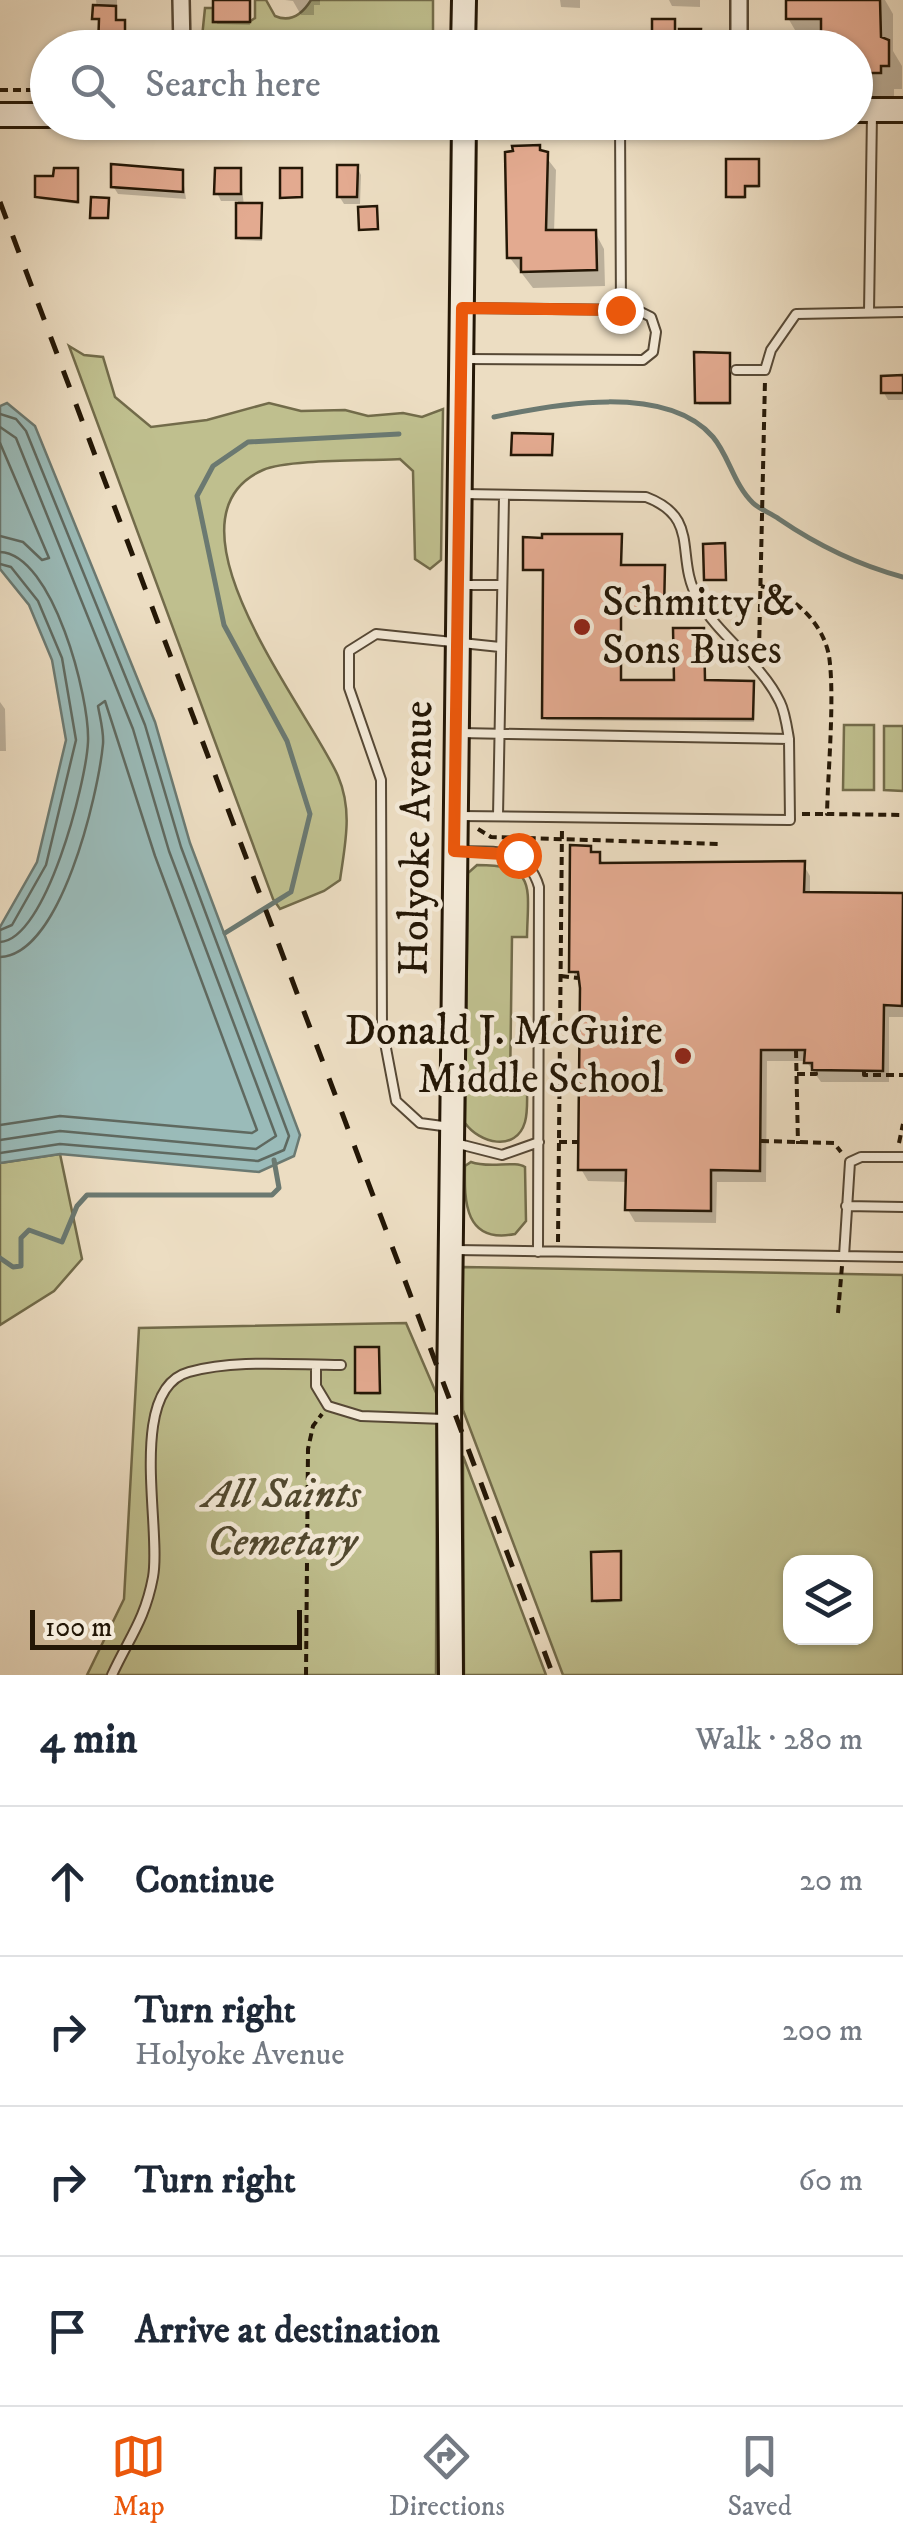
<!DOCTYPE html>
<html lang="en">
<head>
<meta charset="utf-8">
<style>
	:root { --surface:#fff; --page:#f6f6f7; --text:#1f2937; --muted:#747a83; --line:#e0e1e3; --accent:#ea580c }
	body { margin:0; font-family:"IM FELL DW Pica",serif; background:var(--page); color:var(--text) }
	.controls { position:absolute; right:30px; bottom:30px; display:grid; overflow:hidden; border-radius:20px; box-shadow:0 2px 8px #0004 }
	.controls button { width:90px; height:90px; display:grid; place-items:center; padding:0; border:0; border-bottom:2px solid var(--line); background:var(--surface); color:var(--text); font:50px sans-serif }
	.scale { position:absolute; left:30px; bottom:25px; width:272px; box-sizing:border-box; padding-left:10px; border:5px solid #241706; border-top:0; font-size:28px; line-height:35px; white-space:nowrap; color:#241706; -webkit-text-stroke:8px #f3e9d7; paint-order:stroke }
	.stop { position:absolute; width:30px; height:30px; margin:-22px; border:8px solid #ea580c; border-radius:50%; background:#fff }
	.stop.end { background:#ea580c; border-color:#fff; box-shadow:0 2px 10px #0008 }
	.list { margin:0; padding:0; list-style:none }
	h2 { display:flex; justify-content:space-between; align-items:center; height:130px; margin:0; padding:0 40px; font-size:42px }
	h2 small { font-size:32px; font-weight:400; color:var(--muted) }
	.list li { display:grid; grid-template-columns:65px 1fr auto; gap:30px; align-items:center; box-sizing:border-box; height:150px; padding:0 40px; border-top:2px solid var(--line) }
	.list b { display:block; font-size:38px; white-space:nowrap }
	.list p { margin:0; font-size:32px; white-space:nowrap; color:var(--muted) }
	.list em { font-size:32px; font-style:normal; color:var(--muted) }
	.icon { flex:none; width:55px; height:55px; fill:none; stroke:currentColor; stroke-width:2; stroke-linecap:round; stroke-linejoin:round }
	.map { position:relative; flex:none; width:903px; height:1675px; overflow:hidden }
	.search { position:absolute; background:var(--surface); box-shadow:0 2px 8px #0004; left:30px; right:30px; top:30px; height:110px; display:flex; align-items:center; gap:25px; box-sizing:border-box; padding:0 35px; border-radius:55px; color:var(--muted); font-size:38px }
	.sheet { height:730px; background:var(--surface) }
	nav { display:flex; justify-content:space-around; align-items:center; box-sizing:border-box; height:140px; border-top:2px solid var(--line); background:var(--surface); font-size:28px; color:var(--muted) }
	nav a { display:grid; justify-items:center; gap:5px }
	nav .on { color:var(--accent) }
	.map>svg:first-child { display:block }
	.green { fill:#bfbf8e; stroke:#726b4a; stroke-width:2.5; fill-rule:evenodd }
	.water { fill:#9abbb9; stroke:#6b7971; stroke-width:2.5 }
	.shadow { fill:#0003 }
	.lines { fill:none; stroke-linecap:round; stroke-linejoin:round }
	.shore { stroke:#5f6960; stroke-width:2.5 }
	.stream { stroke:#6b7971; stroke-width:5 }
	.building { fill:#e3aa90; stroke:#241706; stroke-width:2.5 }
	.lane-casing { stroke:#564835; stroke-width:12 }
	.street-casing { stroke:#564835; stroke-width:20 }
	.secondary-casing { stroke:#241706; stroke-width:28 }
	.path { stroke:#241706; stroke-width:4; stroke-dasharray:8 5; stroke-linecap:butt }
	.lane { stroke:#f3e9d7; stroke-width:8 }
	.street { stroke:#f3e9d7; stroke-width:15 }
	.secondary { stroke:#f3e9d7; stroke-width:22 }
	.rail { stroke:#241706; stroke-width:5; stroke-dasharray:18 18; stroke-linecap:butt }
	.route { stroke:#ea580c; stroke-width:12 }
	.poi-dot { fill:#8f2418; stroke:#f3e9d7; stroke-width:4 }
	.labels { text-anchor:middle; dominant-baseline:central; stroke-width:9; stroke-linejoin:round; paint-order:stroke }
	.poi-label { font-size:42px; fill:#241706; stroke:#f3e9d7; text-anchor:start }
	.street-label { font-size:42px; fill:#241706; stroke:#f3e9d7 }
	.park-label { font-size:42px; font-style:italic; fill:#52492f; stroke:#f3e9d7 }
</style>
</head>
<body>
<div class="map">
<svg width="903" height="1675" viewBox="0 0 903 1675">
	<rect width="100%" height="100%" fill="#ecddc2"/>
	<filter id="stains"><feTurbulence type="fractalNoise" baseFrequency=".002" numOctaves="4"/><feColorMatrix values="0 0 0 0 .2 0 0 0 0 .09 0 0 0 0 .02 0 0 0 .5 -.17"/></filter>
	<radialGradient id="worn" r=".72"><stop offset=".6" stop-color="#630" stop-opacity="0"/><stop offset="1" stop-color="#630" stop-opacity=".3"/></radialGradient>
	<path class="green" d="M 255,0 L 266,0 L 275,16 C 291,23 303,13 311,0 L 433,0 L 433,47 L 201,47 L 205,8 L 213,8 L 213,22 L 249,22 L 255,18 Z
		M 69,346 L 84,355 L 103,357 L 115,397 L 151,427 L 207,420 L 269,403 L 301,411 L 345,410 L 368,416 L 403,413 L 422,417 L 443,409 L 441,560 L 430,569 L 415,559 L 413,471 L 400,459 C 368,461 288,459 263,470 C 152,519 311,713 338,776 C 353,811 345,844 340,880 L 324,891 L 280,909 L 273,899 Z
		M 844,725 L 874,725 L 874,790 L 843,790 Z
		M 884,726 L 903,726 L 903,791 L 884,790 Z
		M 477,865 C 537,865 528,886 527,937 L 512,937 L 510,1087 L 527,1088 C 527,1099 528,1111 525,1122 C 516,1153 479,1143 465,1123 L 468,873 Z
		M 60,1154 L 82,1259 L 54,1291 L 0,1325 L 0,1163 Z
		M 471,1162 C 490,1169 514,1160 525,1167 L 526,1221 L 515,1234 C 465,1244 464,1202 465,1166 Z
		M 462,1267 L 903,1275 L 903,1675 L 563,1675 L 463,1410 ZM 790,1562 L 866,1562 L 866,1638 L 790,1638 Z
		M 406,1323 L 437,1395 L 436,1675 L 87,1675 L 124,1599 L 139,1328 Z
		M 463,1456 L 546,1675 L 464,1675 Z"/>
	<path class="water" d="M 7,403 L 35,426 L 155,722 L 190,843 L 300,1135 L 294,1156 L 259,1172 L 60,1154 L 0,1163 L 0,927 L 37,862 L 66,740 L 52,660 L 29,605 L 0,569 L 0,406 Z"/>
	<path class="shadow" d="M 96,0 L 117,0 L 117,22 L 125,26 L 129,48 L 101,48 Z
		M 215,0 L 249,0 L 250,25 L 217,24 Z
		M 320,0 L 320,5 L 314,5 L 314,15 L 301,15 L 293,1 L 285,0 Z
		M 560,0 L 580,0 L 580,8 L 561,7 Z
		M 669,0 L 700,0 L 700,7 L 672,6 Z
		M 788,0 L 831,0 L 839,42 L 802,42 L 788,18 Z
		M 856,0 L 885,0 L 893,14 L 893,51 L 902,66 L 902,89 L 894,89 L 894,96 L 870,96 L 856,72 Z
		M 539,148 L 556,170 L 554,232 L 595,232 L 604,249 L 605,286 L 533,288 L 510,258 Z
		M 758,162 L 759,188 L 745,188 L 745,199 L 730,199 Z
		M 357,167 L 361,175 L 360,204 L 344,204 L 339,196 Z
		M 240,170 L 244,206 L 262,209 L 262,241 L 240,240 L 238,201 L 221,201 L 217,193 Z
		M 77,171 L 78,204 L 39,199 L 55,178 Z
		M 182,172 L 186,199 L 118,194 L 113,186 Z
		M 730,358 L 730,405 L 699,405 L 698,403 Z
		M 903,378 L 903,400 L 888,400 L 884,393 Z
		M 551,437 L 553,457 L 514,454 Z
		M 620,537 L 622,567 L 665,571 L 664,615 L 621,614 L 621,682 L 676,683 L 703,630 L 705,683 L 754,686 L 754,722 L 546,720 L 546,572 L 526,569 Z
		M 0,702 L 5,709 L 6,751 L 0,751 Z
		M 589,848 L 605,865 L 803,864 L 810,876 L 810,895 L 903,896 L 903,1017 L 889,1017 L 889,1082 L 821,1082 L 806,1061 L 767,1061 L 766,1182 L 717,1182 L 716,1223 L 635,1222 L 628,1210 L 628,1182 L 588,1181 L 581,1169 L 582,983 L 572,971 Z
		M 378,1349 L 380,1395 L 360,1395 L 358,1393 Z
		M 621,1557 L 621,1602 L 596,1603 L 594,1600 Z"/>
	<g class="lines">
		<path class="shore" d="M 0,414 L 16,419 L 26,431 L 145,725 L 181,847 L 289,1136 L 284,1150 L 258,1161 L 60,1144 L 0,1153
			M 0,427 L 16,438 L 133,729 L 169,851 L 276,1136 L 256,1149 L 60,1131 L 0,1140
			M 0,443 L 49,558 L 42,560 L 23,542 L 0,536
			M 0,552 C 53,554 90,698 88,742 C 86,783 46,940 0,942
			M 0,564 L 11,567 L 38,601 L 62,658 L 76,740 L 46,865 L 12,925 L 0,930
			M 0,957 C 61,955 98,795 103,744 C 104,732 100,718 98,706 L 105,701 L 155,856 L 257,1130 L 252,1133 L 60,1116 L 0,1125"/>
		<path class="stream" d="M 494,417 C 555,404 666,383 713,437 C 729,456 734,485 753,503 C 759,509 771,513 779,519 C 817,545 858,565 903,577
			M 225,933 L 291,892 L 310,814 L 287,741 L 224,625 L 197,496 L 213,466 L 248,442 L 399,434
			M 0,1258 L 13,1267 L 21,1266 L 21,1238 L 29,1230 L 62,1242 L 77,1206 L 87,1195 L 272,1195 L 279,1188 L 274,1160"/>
	</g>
	<path class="building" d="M 213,0 L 250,0 L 250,22 L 213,22 Z
		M 786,0 L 880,0 L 881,37 L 889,40 L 889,66 L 881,66 L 881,73 L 856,73 L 856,48 L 821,48 L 821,19 L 786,19 Z
		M 93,5 L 116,6 L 116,20 L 125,20 L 125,48 L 98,48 L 99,19 L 92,19 Z
		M 652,19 L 675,19 L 675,42 L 652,42 Z
		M 679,29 L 701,29 L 700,48 L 679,48 Z
		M 540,145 L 540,150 L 548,152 L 546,230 L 596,230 L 597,270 L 521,272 L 521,258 L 507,258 L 505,152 L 513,151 L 512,146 Z
		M 726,159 L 759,159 L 759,186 L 745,186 L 745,197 L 726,197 Z
		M 111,164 L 183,170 L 183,192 L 111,187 Z
		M 337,165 L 358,165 L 357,197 L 337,197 Z
		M 54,168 L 78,168 L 78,202 L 35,197 L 35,176 L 53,176 Z
		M 215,168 L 241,168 L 241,194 L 214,194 Z
		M 280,168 L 302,168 L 302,197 L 280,198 Z
		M 91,197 L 109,198 L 108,218 L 90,218 Z
		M 236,203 L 262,203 L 261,238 L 236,238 Z
		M 377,206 L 378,229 L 359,230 L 358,207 Z
		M 694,352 L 730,353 L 730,403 L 695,403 Z
		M 903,375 L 903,393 L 881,393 L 881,376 Z
		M 512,433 L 553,434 L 552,455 L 511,455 Z
		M 542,534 L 622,534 L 621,565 L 665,565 L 664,612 L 621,612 L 621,680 L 674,680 L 673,628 L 704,628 L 705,680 L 754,681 L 753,719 L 542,718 L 543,570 L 523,570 L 523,537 L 542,538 Z
		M 725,543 L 726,580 L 704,580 L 703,544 Z
		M 570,845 L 591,846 L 591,852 L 600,852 L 600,863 L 805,861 L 804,892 L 903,893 L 902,1006 L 884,1005 L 883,1071 L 812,1070 L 812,1063 L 804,1063 L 805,1050 L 761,1050 L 760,1171 L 711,1170 L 711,1211 L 625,1210 L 626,1170 L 578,1170 L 580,988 L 578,972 L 569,972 Z
		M 355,1347 L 379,1347 L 380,1393 L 355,1393 Z
		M 621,1551 L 621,1600 L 592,1601 L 591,1552 Z"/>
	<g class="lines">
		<defs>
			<path id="lane" d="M 468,37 L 566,38 L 566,48
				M 620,122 L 621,310
				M 869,312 L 872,114
				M 465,359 L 643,360 L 653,352 L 656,332 L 651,317 L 637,310 L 465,308
				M 736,370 L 765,370 L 771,350 L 796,314 L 903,312
				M 462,494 L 646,497 C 702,518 674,557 698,599 C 719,637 761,662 780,702 C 785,712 787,727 789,739
				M 461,585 L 502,585
				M 460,733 L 789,739 L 790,820 L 460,816
				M 498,816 L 504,497
				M 457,851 C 493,852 527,846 539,887 L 538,1252
				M 450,1127 L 420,1123 L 396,1101 L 382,1027 L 381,780 L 349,688 L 349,651 L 376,634 L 500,647
				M 455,1143 L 502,1155 L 539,1142
				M 846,1206 L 903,1207
				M 455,1250 L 903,1257
				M 844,1256 L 850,1162 L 861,1157 L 903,1157
				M 316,1365 L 316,1386 L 328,1406 L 361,1416 L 444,1419
				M 112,1675 C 129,1638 145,1620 153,1577 C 162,1529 126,1389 189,1372 C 236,1359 292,1365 341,1365"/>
			<path id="street" d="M 181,0 L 182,48
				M 739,48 L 739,0"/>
			<path id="secondary" d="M 463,48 L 464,0
				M 856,110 L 903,110
				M 0,115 L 48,115
				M 451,1675 L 449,1398 L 464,122"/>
		</defs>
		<use href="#lane" class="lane-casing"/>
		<use href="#street" class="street-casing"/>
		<use href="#secondary" class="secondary-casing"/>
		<path class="path" d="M 0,90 L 48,90
			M 761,586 C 792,594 823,622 829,656 C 835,696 828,770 827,814 L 903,815
			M 759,651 L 765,380
			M 802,814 L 827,814
			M 478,829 L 491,837 L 721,844
			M 561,976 L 578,978
			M 796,1050 L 798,1144
			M 864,1071 L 864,1075 L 903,1075
			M 797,1074 L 816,1074 L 815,1070
			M 761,1141 L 834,1143 L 841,1152
			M 559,1142 L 578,1142
			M 899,1143 L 903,1124
			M 558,1242 L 562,827
			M 838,1313 L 842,1266
			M 306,1675 L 308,1449 L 313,1426 L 322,1414"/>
		<use href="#lane" class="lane"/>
		<use href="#street" class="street"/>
		<use href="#secondary" class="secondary"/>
		<path class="rail" d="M 0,202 L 553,1675"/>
	</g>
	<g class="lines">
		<path class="route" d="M 518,855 L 454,851 L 462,308 L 620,310"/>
	</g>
	<g class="poi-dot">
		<circle cx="582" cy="627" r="10"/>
		<circle cx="683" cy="1056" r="10"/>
	</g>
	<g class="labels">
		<g class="poi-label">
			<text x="602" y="603">Schmitty &amp;<tspan x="602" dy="48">Sons Buses</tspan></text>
			<text x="663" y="1032" text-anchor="end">Donald J. McGuire<tspan x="663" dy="48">Middle School</tspan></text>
		</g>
		<g class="street-label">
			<text transform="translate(417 838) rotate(-89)">Holyoke Avenue</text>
		</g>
		<g class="park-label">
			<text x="282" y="1495">All Saints<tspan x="282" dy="48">Cemetary</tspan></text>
		</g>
	</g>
	<rect width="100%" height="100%" filter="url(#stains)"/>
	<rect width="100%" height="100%" fill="url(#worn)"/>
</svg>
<div class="controls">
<button><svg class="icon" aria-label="layers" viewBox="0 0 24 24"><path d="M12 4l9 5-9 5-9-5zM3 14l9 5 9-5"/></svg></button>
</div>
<div class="scale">100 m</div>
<div class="stop" style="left:518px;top:855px"></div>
<div class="stop end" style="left:620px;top:310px"></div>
<div class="search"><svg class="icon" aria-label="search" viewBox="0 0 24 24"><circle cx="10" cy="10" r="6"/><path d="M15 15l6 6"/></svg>Search here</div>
</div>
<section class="sheet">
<h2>4 min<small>Walk · 280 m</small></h2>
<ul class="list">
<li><svg class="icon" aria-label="ahead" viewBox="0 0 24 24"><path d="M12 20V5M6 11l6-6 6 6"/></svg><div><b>Continue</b></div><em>20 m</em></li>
<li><svg class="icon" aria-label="right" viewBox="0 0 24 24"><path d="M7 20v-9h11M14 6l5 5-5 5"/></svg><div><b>Turn right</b><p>Holyoke Avenue</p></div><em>200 m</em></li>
<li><svg class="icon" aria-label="right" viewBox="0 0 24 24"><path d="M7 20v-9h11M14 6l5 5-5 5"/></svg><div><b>Turn right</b></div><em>60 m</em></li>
<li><svg class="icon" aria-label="arrive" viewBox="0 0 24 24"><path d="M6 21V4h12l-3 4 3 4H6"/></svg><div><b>Arrive at destination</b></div></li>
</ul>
</section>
<nav>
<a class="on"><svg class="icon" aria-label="map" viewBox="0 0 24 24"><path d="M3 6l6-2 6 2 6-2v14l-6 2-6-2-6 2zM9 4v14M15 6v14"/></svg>Map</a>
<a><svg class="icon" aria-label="directions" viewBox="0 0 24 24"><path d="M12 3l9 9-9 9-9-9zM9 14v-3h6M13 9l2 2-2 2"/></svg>Directions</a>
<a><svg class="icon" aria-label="saved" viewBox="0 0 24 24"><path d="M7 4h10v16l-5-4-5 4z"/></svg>Saved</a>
</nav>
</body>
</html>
